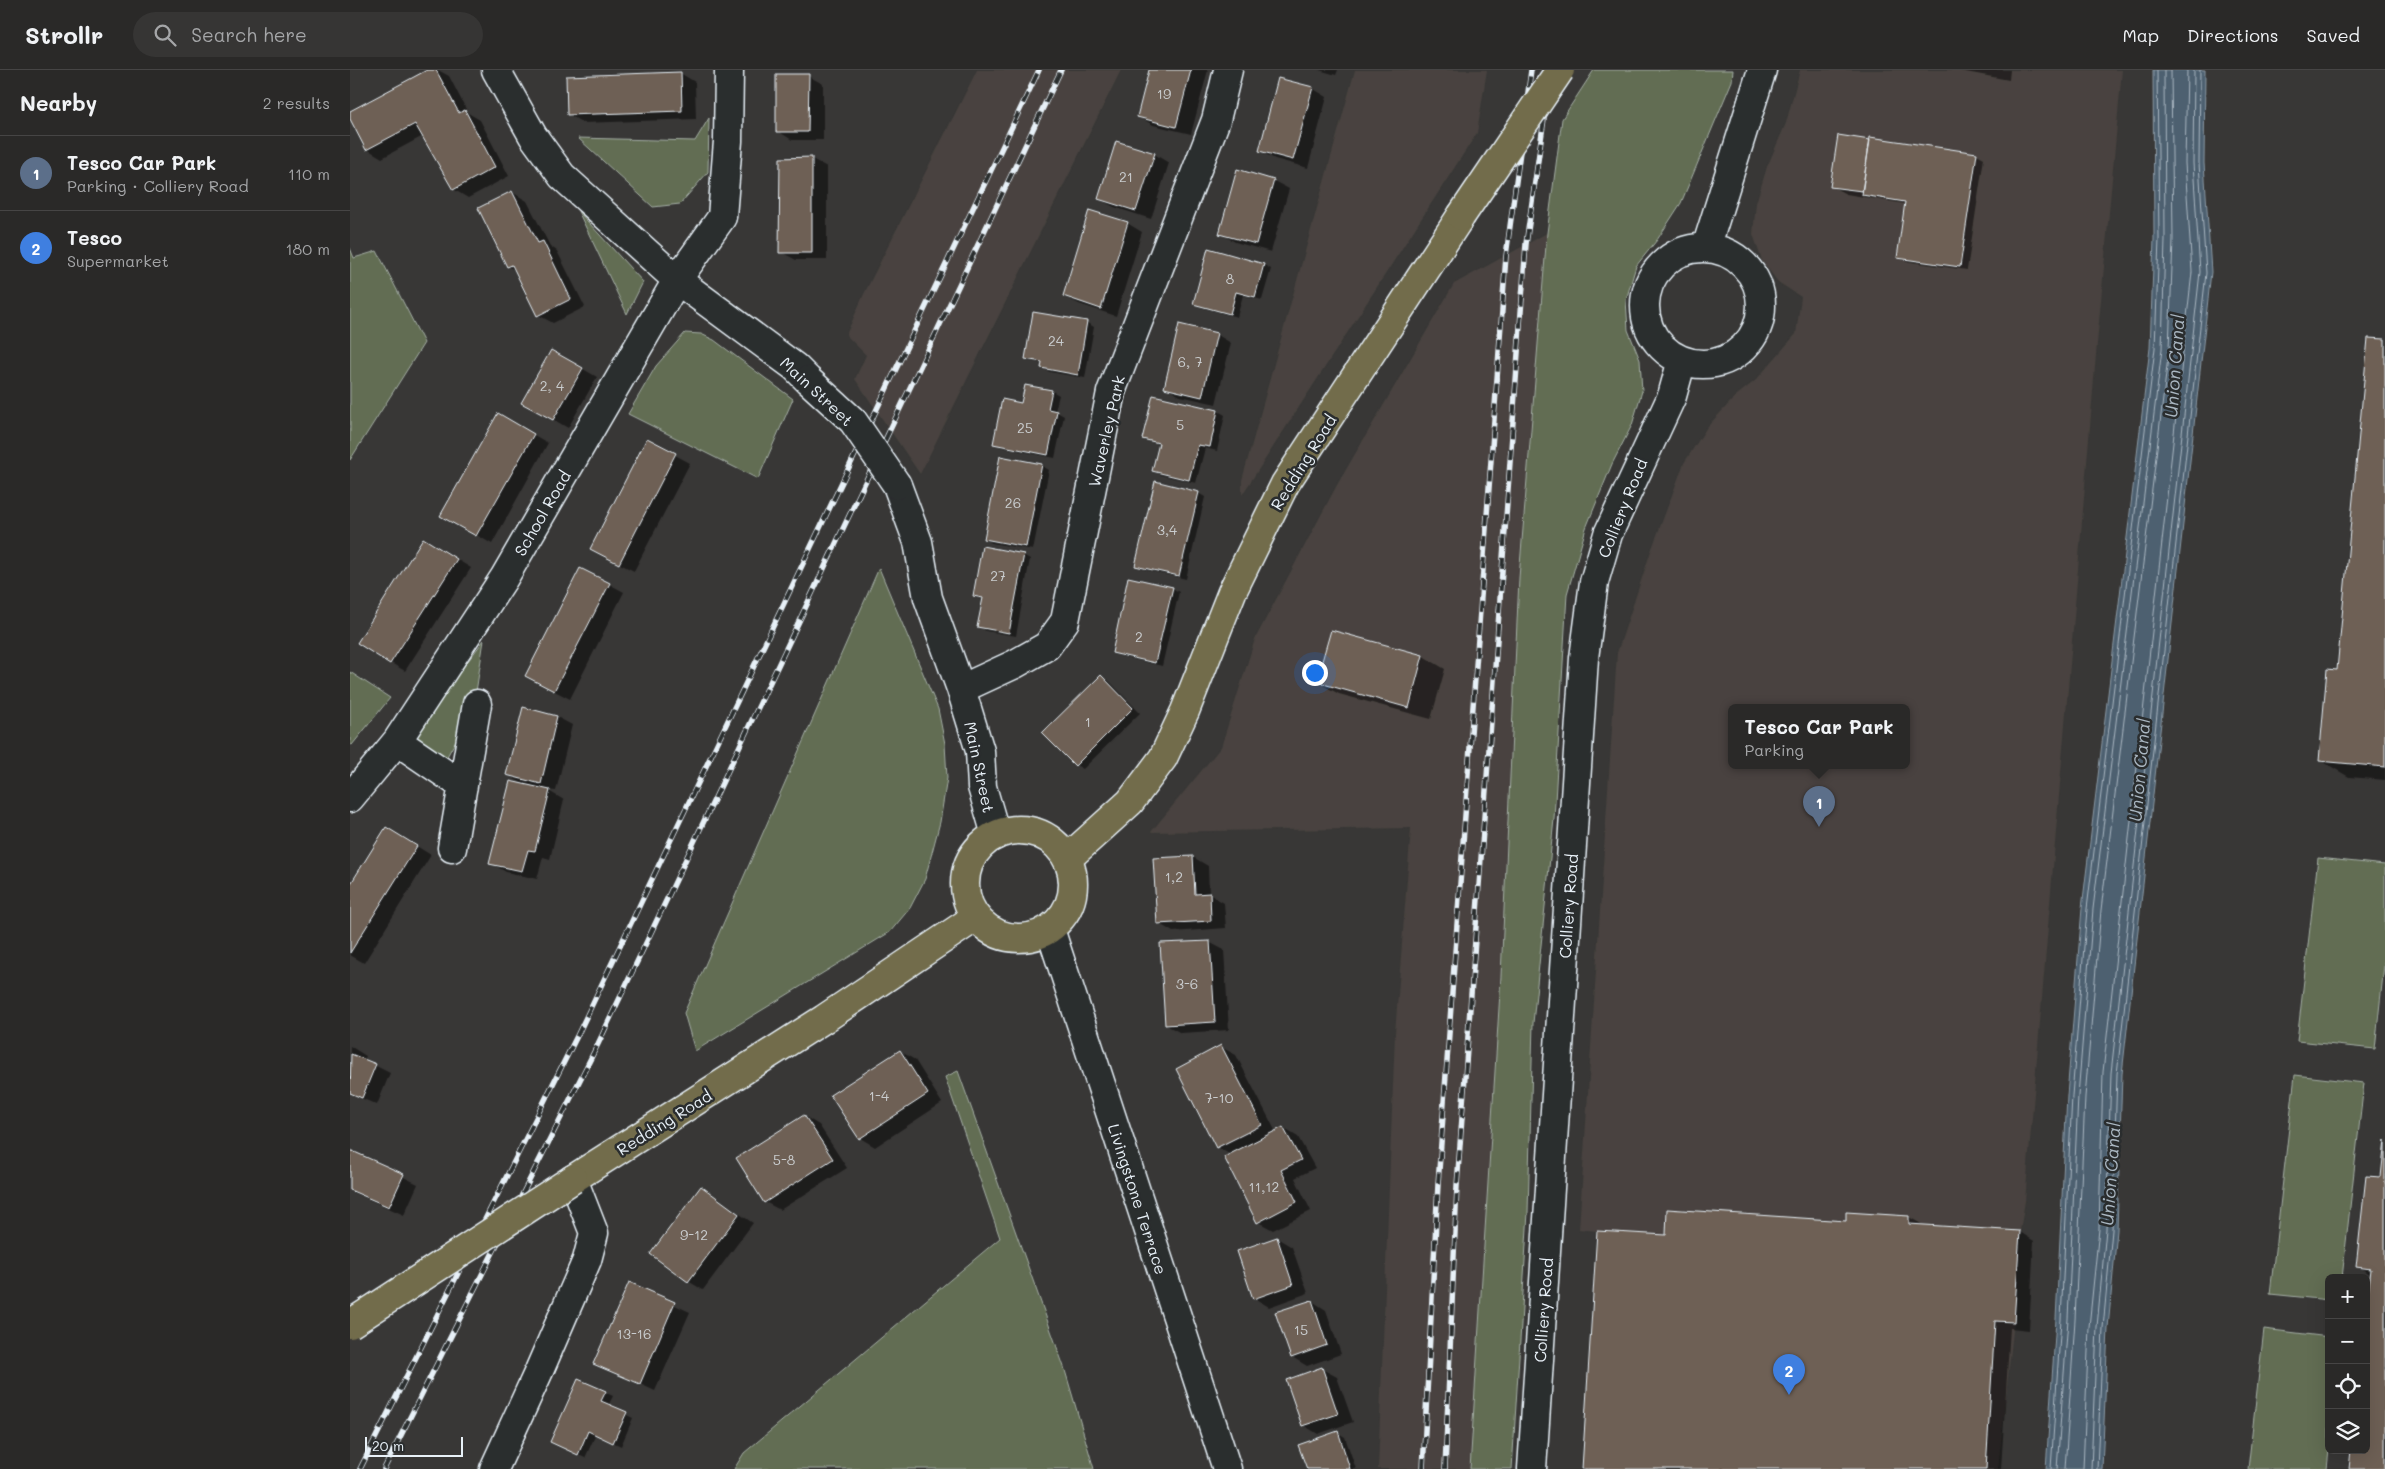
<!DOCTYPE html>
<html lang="en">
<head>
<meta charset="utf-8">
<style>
	:root { --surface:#2a2928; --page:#363534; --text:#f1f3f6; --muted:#a5a6a8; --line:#464545; --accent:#8abfa5 }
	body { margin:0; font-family:Mali,sans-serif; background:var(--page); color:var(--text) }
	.controls { position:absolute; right:15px; bottom:15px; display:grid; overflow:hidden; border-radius:8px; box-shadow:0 5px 20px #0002 }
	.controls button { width:45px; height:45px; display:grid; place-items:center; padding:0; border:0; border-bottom:1px solid var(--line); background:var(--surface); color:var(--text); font:25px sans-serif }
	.scale { position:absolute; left:15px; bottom:12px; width:98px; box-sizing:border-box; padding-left:5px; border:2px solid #e8f1f8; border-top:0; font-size:14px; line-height:18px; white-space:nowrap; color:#e8f1f8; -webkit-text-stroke:4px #2a2d2e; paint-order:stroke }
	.you { position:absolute; left:964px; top:602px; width:18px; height:18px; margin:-12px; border:4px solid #fff; border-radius:50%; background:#1a73e8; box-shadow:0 0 0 8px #1a73e833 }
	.badge { display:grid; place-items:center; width:32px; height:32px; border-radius:50%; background:var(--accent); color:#fff; font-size:16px; font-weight:700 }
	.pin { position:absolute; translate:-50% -41px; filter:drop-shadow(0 1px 2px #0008) }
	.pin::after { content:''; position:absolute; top:26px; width:18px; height:15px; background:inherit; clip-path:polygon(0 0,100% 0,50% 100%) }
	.popup { position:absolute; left:1378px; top:634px; width:182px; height:65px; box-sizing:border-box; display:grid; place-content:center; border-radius:8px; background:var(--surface); filter:drop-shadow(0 1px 4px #0005); font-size:16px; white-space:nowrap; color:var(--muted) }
	.popup b { font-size:19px; color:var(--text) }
	.popup::after { content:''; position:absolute; left:50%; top:100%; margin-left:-10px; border:10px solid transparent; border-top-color:var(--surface) }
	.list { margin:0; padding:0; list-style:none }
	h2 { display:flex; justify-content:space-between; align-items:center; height:65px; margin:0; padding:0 20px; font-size:21px }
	h2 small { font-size:16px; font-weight:400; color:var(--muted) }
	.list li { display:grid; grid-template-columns:32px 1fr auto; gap:15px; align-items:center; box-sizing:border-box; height:75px; padding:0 20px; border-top:1px solid var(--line) }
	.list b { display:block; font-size:19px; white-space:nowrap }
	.list p { margin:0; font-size:16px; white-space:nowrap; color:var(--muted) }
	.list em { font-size:16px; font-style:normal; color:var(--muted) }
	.icon { flex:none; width:28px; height:28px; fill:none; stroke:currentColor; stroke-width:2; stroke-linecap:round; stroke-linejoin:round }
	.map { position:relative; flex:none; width:2035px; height:1399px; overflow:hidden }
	header { display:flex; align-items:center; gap:30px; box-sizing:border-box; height:70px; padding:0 25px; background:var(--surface); border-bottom:1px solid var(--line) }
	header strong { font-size:24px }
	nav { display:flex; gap:28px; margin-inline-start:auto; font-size:18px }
	.search { width:350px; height:45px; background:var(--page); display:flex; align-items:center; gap:12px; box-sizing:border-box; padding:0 18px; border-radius:28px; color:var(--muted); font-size:19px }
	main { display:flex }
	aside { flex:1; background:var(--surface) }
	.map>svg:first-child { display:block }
	.built { fill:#48433f; fill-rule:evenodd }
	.green { fill:#626d53; stroke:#a5afa6 }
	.water { fill:#4d6070; stroke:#8b9aa6 }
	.shadow { fill:#0007 }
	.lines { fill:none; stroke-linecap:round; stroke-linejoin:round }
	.shore { stroke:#aab7c2; stroke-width:1 }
	.building { fill:#6e6054; stroke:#e8f1f8 }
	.minor-casing { stroke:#e8f1f8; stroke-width:31 }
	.major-casing { stroke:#e8f1f8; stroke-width:31 }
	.minor { stroke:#2a2d2e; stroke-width:28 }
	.major { stroke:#726c4b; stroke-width:28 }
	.rail-casing { stroke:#e8f1f8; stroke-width:5.5 }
	.rail { stroke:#2a2d2e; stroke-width:4; stroke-dasharray:11; stroke-linecap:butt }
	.minor-bridge-casing { stroke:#e8f1f8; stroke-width:31; stroke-linecap:butt }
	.major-bridge-casing { stroke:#e8f1f8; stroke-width:31; stroke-linecap:butt }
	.minor-bridge { stroke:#2a2d2e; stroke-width:28 }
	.major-bridge { stroke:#726c4b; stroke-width:28 }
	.labels { text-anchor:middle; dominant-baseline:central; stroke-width:5; stroke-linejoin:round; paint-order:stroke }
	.number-label { font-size:14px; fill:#cacdcf }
	.street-label { font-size:16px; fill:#e8f1f8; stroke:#2a2d2e }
	.water-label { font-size:18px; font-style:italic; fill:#aab7c2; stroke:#2a2d2e }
</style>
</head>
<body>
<header>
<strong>Strollr</strong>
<div class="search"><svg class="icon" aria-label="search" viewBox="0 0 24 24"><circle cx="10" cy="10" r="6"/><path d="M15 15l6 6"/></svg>Search here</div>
<nav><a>Map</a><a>Directions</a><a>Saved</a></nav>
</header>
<main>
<aside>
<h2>Nearby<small>2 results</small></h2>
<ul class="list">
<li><span class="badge" style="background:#5c6f8a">1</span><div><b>Tesco Car Park</b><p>Parking · Colliery Road</p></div><em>110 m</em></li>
<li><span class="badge" style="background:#3f7fe0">2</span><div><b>Tesco</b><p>Supermarket</p></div><em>180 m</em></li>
</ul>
</aside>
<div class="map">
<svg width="2035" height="1399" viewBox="0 0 2035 1399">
	<rect width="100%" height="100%" fill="#383736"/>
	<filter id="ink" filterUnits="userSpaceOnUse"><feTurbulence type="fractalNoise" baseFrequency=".02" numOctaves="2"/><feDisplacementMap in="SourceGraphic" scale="10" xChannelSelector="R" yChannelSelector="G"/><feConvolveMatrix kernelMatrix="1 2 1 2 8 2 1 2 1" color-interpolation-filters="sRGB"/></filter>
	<g filter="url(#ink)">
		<path class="built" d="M 627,0 L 771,0 L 570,404 L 505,309 L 516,285 L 496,265 L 514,224 Z
			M 1005,0 L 1137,0 L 1127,63 L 892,425 L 892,410 Z
			M 1450,0 L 1772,0 L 1746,285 L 1675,1131 L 1670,1161 L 1664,1252 L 1648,1399 L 1232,1399 L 1247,1161 L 1229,1159 L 1267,583 L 1301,481 L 1334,393 L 1357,357 L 1387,325 L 1406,310 L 1446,264 L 1451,227 L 1428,212 L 1412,191 L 1403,164 L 1406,133 L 1417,97 L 1436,53 ZM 1382,638 L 1556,638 L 1556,696 L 1382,696 Z
			M 1197,163 L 1169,508 L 1151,906 L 1120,1399 L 1028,1399 L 1045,963 L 1061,758 L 801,762 L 871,677 L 905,569 L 987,415 L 1104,214 Z"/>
		<path class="green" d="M 1244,0 L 1383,0 L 1382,11 L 1331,133 L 1307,170 L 1286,196 L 1276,230 L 1278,260 L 1290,290 L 1292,321 L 1282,355 L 1262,394 L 1236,458 L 1217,524 L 1204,749 L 1183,953 L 1178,1142 L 1162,1399 L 1120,1399 L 1151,906 L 1169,508 L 1197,163 L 1212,49 Z
			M 359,48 L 358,102 L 330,134 L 303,137 L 228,68 L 345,71 Z
			M 228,141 L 293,212 L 277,244 Z
			M 0,178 L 4,188 L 27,181 L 74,273 L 0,390 Z
			M 335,263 L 351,264 L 364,270 L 443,329 L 408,409 L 278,344 L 306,296 Z
			M 529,498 L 588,639 L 595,674 L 597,708 L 590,752 L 575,809 L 560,838 L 540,862 L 345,981 L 334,943 Z
			M 134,570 L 126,622 L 119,621 L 111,648 L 117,651 L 95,690 L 66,670 L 69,655 Z
			M 0,602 L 40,628 L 2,675 L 0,674 Z
			M 1968,788 L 2035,795 L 2035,886 L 2025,979 L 1947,971 Z
			M 608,1001 L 714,1297 L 744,1399 L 384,1399 L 394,1383 L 650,1168 L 595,1007 Z
			M 1945,1005 L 2014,1013 L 1992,1208 L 1979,1208 L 1979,1230 L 1920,1224 Z
			M 1914,1259 L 1979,1267 L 1979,1380 L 1977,1399 L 1898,1399 Z"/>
		<path class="water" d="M 1803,0 L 1855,0 L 1854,93 L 1861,202 L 1772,1004 L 1767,1160 L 1758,1258 L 1752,1399 L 1696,1399 L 1706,1249 L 1717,1026 L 1732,838 L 1800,278 L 1804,169 Z"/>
		<path class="shadow" d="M 79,0 L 88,0 L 99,6 L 118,43 L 130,50 L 159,106 L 118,128 L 103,119 L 73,66 L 32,88 L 17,79 L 0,46 L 0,42 Z
			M 800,0 L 858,0 L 841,64 L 803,55 L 788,46 Z
			M 969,0 L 988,0 L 986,5 Z
			M 1605,0 L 1660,0 L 1659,10 Z
			M 330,3 L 345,12 L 346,49 L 233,53 L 218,44 Z
			M 458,6 L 473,14 L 473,70 L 442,70 L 428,61 Z
			M 962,18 L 977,27 L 958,98 L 925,89 L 910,81 Z
			M 1489,66 L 1627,84 L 1634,88 L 1617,200 L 1555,191 L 1548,187 L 1556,134 L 1496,124 L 1481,116 Z
			M 804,84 L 819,93 L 801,149 L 764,137 L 749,129 Z
			M 462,89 L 477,97 L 477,190 L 446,190 L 431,182 Z
			M 888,101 L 924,111 L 939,119 L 921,182 L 885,172 L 870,163 Z
			M 162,122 L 177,131 L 200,176 L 207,181 L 235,237 L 203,253 L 188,245 L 166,201 L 158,196 Z
			M 777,153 L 792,162 L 766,246 L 729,234 L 714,226 Z
			M 914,195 L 921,199 L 912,230 L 893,225 L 887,247 L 851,237 L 844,233 Z
			M 684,244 L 737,253 L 744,257 L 735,308 L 700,302 L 693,298 L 693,294 L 677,288 Z
			M 866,264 L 881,273 L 866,334 L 830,326 L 815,317 Z
			M 2035,271 L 2035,710 L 1999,707 L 1970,690 L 1988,601 Z
			M 202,281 L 247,307 L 218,358 L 173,332 Z
			M 676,316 L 702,321 L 709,325 L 705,341 L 714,346 L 705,388 L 652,377 L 645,373 L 672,335 Z
			M 804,327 L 868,341 L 875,345 L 867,381 L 855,378 L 846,413 L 811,405 L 804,400 L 810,374 L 794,368 Z
			M 149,345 L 198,373 L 142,474 L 92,445 Z
			M 297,370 L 340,393 L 284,501 L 256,487 Z
			M 692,396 L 699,400 L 683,480 L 642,473 L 635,469 Z
			M 848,423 L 855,427 L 836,509 L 793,499 L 786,495 Z
			M 88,478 L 121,498 L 55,601 L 41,593 Z
			M 673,485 L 680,489 L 666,566 L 636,561 L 629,556 L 634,530 L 624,525 Z
			M 259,514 L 274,522 L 220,629 L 191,614 Z
			M 822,518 L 829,522 L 812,596 L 771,586 L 764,582 Z
			M 1073,586 L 1095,599 L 1081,649 L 989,624 L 967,612 Z
			M 752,607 L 759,611 L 790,643 L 733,699 L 726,695 Z
			M 207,647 L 222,655 L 206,721 L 197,720 L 214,730 L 200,789 L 193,787 L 187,809 L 156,802 L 141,793 L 175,715 L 158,705 Z
			M 52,767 L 81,785 L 14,893 L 0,885 L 0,818 Z
			M 843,787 L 858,796 L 859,824 L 874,833 L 876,858 L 823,862 L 808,853 Z
			M 859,872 L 874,880 L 879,960 L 831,963 L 816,955 Z
			M 0,976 L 16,986 L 14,990 L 40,1003 L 27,1035 L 0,1023 Z
			M 871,977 L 886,985 L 926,1062 L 933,1058 L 948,1067 L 965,1098 L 945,1108 L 961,1141 L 923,1160 L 908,1152 L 881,1085 L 867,1077 Z
			M 550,981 L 565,990 L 592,1033 L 525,1077 L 510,1068 L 482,1026 Z
			M 454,1046 L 469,1055 L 497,1098 L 430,1140 L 415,1132 Z
			M 0,1081 L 68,1114 L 54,1145 L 0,1121 Z
			M 2035,1082 L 2035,1399 L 2001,1399 L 2016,1380 L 2022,1205 L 2007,1196 L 2032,1109 Z
			M 351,1118 L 403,1153 L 353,1220 L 338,1211 Z
			M 1559,1147 L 1575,1156 L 1670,1162 L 1684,1171 L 1679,1260 L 1660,1258 L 1651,1399 L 1233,1399 L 1317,1167 Z
			M 927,1168 L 942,1177 L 958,1223 L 919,1237 L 904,1228 Z
			M 279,1214 L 340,1242 L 305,1321 L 245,1293 Z
			M 962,1231 L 976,1240 L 991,1284 L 957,1296 L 942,1287 Z
			M 972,1299 L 987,1307 L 1003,1352 L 968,1364 L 953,1355 Z
			M 228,1310 L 263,1326 L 258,1336 L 283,1348 L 271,1376 L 246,1364 L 235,1388 L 201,1372 Z
			M 988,1363 L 995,1367 L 1006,1399 L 958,1399 Z"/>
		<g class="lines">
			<path class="shore" d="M 1701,1399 L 1711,1249 L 1722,1026 L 1737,839 L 1805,278 L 1809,169 L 1807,0
				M 1707,1399 L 1718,1249 L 1728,1026 L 1743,839 L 1812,279 L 1815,169 L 1814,0
				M 1715,1399 L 1725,1250 L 1735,1027 L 1751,840 L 1819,279 L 1823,169 L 1821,0
				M 1733,1399 L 1739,1257 L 1749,1159 L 1753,1002 L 1842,202 L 1835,93 L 1837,0
				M 1741,1399 L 1747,1257 L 1756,1159 L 1761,1003 L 1850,202 L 1843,93 L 1844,0
				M 1747,1399 L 1753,1258 L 1762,1160 L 1767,1004 L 1856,203 L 1849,93 L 1850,0"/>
		</g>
		<path class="building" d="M 77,0 L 86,0 L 109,43 L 115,40 L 145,97 L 103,120 L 65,54 L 16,80 L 0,49 L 0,41 Z
			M 799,0 L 841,0 L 826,57 L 787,47 Z
			M 331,2 L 332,41 L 217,45 L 216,6 Z
			M 426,4 L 459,4 L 458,62 L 426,62 Z
			M 928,8 L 963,17 L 943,90 L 909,81 Z
			M 1488,65 L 1520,70 L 1512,121 L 1480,117 Z
			M 1520,67 L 1627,83 L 1610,197 L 1547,188 L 1555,132 L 1512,125 Z
			M 766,71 L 805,83 L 786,141 L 748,129 Z
			M 462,87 L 462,183 L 429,183 L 430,88 Z
			M 887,99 L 924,110 L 906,174 L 869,164 Z
			M 162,121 L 188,173 L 193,171 L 221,229 L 187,246 L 162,195 L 157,197 L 128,138 Z
			M 739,140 L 778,152 L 751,239 L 713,226 Z
			M 858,178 L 914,194 L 905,227 L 886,222 L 880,244 L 843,234 Z
			M 683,242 L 737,251 L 728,305 L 691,298 L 692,292 L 675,289 Z
			M 829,254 L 867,263 L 852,327 L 814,318 Z
			M 2018,268 L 2035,269 L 2035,697 L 1969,691 L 1977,599 L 1987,600 Z
			M 201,280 L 233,298 L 203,350 L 171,333 Z
			M 675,315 L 702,320 L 698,339 L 707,341 L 698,385 L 643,374 L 652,329 L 671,333 Z
			M 803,325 L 868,340 L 860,377 L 848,375 L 839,410 L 802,401 L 809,373 L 792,369 Z
			M 148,343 L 184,364 L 126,466 L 90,446 Z
			M 297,368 L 326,383 L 269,494 L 240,479 Z
			M 650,386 L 692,394 L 676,477 L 634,469 Z
			M 805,411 L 849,422 L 829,506 L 785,496 Z
			M 73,468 L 107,489 L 40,594 L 7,573 Z
			M 632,476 L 674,484 L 659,563 L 627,557 L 633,528 L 623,526 Z
			M 230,498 L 260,513 L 204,621 L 175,606 Z
			M 778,507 L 823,517 L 805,593 L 762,583 Z
			M 981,560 L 1073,585 L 1059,638 L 966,612 Z
			M 751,605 L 783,638 L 725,696 L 692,663 Z
			M 173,637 L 207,646 L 191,714 L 156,705 Z
			M 160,711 L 200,720 L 185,781 L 178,780 L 172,801 L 139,794 Z
			M 36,757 L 67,776 L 0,883 L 0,815 Z
			M 843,786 L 845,824 L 860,823 L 861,851 L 807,854 L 803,788 Z
			M 860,871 L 865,952 L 815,955 L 810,873 Z
			M 871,975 L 912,1055 L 866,1078 L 826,999 Z
			M 550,980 L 578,1024 L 509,1069 L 480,1025 Z
			M 1,984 L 26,994 L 12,1028 L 0,1023 Z
			M 454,1045 L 483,1089 L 414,1133 L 386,1088 Z
			M 933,1057 L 951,1090 L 931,1100 L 947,1132 L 907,1153 L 874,1087 Z
			M 2035,1070 L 2035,1399 L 1999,1399 L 2001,1380 L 2016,1380 L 2016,1243 L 2021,1199 L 2006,1197 L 2016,1106 L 2031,1107 Z
			M 0,1080 L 54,1104 L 39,1137 L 0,1120 Z
			M 351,1116 L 389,1144 L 338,1212 L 300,1184 Z
			M 1317,1139 L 1496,1151 L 1496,1142 L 1559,1146 L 1559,1154 L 1670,1161 L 1664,1252 L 1645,1251 L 1636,1399 L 1232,1399 L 1247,1161 L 1316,1165 Z
			M 927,1167 L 943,1215 L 903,1229 L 887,1181 Z
			M 279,1212 L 325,1232 L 290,1314 L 243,1294 Z
			M 962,1230 L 977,1275 L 941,1288 L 925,1242 Z
			M 972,1297 L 988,1344 L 952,1356 L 936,1310 Z
			M 228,1309 L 256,1321 L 251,1331 L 277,1342 L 263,1373 L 238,1361 L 228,1385 L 200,1372 Z
			M 988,1361 L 1000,1399 L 957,1399 L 948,1375 Z"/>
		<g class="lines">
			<defs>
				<path id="minor" d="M 146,0 L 183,66 L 212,106 L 327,210 L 445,297 L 458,310
					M1295 236a58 58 0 1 1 116 0a58 58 0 1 1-116 0Z
					M 1356,178 L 1412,0
					M 547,415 L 568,472 L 578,528 L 611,619 L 630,681 L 632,717 L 646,765
					M 611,619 L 665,594 L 697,576 L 715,551 L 761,322 L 866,50 L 878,0
					M 47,671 L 113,716
					M 0,728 L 47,671 L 154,508 L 327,210 L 372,147 L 378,71 L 379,0
					M 102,778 L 127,634
					M 700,859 L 877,1399
					M 144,1399 L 189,1301 L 237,1190 L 244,1163 L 223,1109
					M 1182,1399 L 1234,588 L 1244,512 L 1258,464 L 1322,326 L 1332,290"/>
				<path id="major" d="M615 814a54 54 0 1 1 108 0a54 54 0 1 1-108 0Z
					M 717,789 L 780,732 L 813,688 L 835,641 L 882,522 L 935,414 L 1111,146
					M 223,1109 L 474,949 L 626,847"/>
			</defs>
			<use href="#minor" class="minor-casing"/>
			<use href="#major" class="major-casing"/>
			<use href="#minor" class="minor"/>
			<use href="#major" class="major"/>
			<defs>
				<path id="rail" d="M 10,1399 L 228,964 L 689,0
					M 34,1399 L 248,974 L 711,0
					M 1073,1399 L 1088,1114 L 1156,186 L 1181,0
					M 1095,1399 L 1107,1116 L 1176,174 L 1201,0"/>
			</defs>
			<use href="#rail" class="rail-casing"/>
			<use href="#rail" class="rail"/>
			<defs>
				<path id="minor-bridge" d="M 458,310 L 503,351 L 547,415"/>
				<path id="major-bridge" d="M 1111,146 L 1210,0
					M 0,1254 L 223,1109"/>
			</defs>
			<use href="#minor-bridge" class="minor-bridge-casing"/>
			<use href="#major-bridge" class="major-bridge-casing"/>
			<use href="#minor-bridge" class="minor-bridge"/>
			<use href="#major-bridge" class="major-bridge"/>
		</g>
	</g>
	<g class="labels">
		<g class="number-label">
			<text x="814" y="23">19</text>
			<text x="776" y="106">21</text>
			<text x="880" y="208">8</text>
			<text x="706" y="270">24</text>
			<text x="840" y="291">6, 7</text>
			<text x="202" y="315">2, 4</text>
			<text x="830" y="354">5</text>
			<text x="675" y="357">25</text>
			<text x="663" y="432">26</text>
			<text x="817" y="459">3,4</text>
			<text x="648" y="505">27</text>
			<text x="789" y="566">2</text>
			<text x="738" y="651">1</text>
			<text x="824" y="806">1,2</text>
			<text x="837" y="913">3-6</text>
			<text x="529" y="1025">1-4</text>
			<text x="869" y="1027">7-10</text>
			<text x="434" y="1089">5-8</text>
			<text x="914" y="1116">11,12</text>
			<text x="344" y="1164">9-12</text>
			<text x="951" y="1259">15</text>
			<text x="284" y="1263">13-16</text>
		</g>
		<g class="street-label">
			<text transform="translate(467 321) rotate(43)">Main Street</text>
			<text transform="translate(756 361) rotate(-77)">Waverley Park</text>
			<text transform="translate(953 392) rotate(-58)">Redding Road</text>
			<text transform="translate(1272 438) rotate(-68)">Colliery Road</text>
			<text transform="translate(192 443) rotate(-60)">School Road</text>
			<text transform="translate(630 697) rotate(78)">Main Street</text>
			<text transform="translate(1218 836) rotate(-86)">Colliery Road</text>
			<text transform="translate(314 1052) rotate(-32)">Redding Road</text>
			<text transform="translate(788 1129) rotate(72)">Livingstone Terrace</text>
			<text transform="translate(1193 1240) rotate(-86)">Colliery Road</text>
		</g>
		<g class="water-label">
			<text transform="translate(1824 296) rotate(-86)">Union Canal</text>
			<text transform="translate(1789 700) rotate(-85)">Union Canal</text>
			<text transform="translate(1760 1104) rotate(-86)">Union Canal</text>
		</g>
	</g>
</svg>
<div class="controls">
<button>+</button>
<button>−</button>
<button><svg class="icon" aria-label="locate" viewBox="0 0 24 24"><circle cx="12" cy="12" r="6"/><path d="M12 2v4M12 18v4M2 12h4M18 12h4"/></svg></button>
<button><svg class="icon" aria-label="layers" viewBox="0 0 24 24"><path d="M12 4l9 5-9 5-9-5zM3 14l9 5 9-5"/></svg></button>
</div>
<div class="scale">20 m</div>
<div class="you"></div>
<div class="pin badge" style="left:1469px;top:757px;background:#5c6f8a">1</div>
<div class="popup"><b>Tesco Car Park</b>Parking</div>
<div class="pin badge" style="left:1439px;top:1325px;background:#3f7fe0">2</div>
</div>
</main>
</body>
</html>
